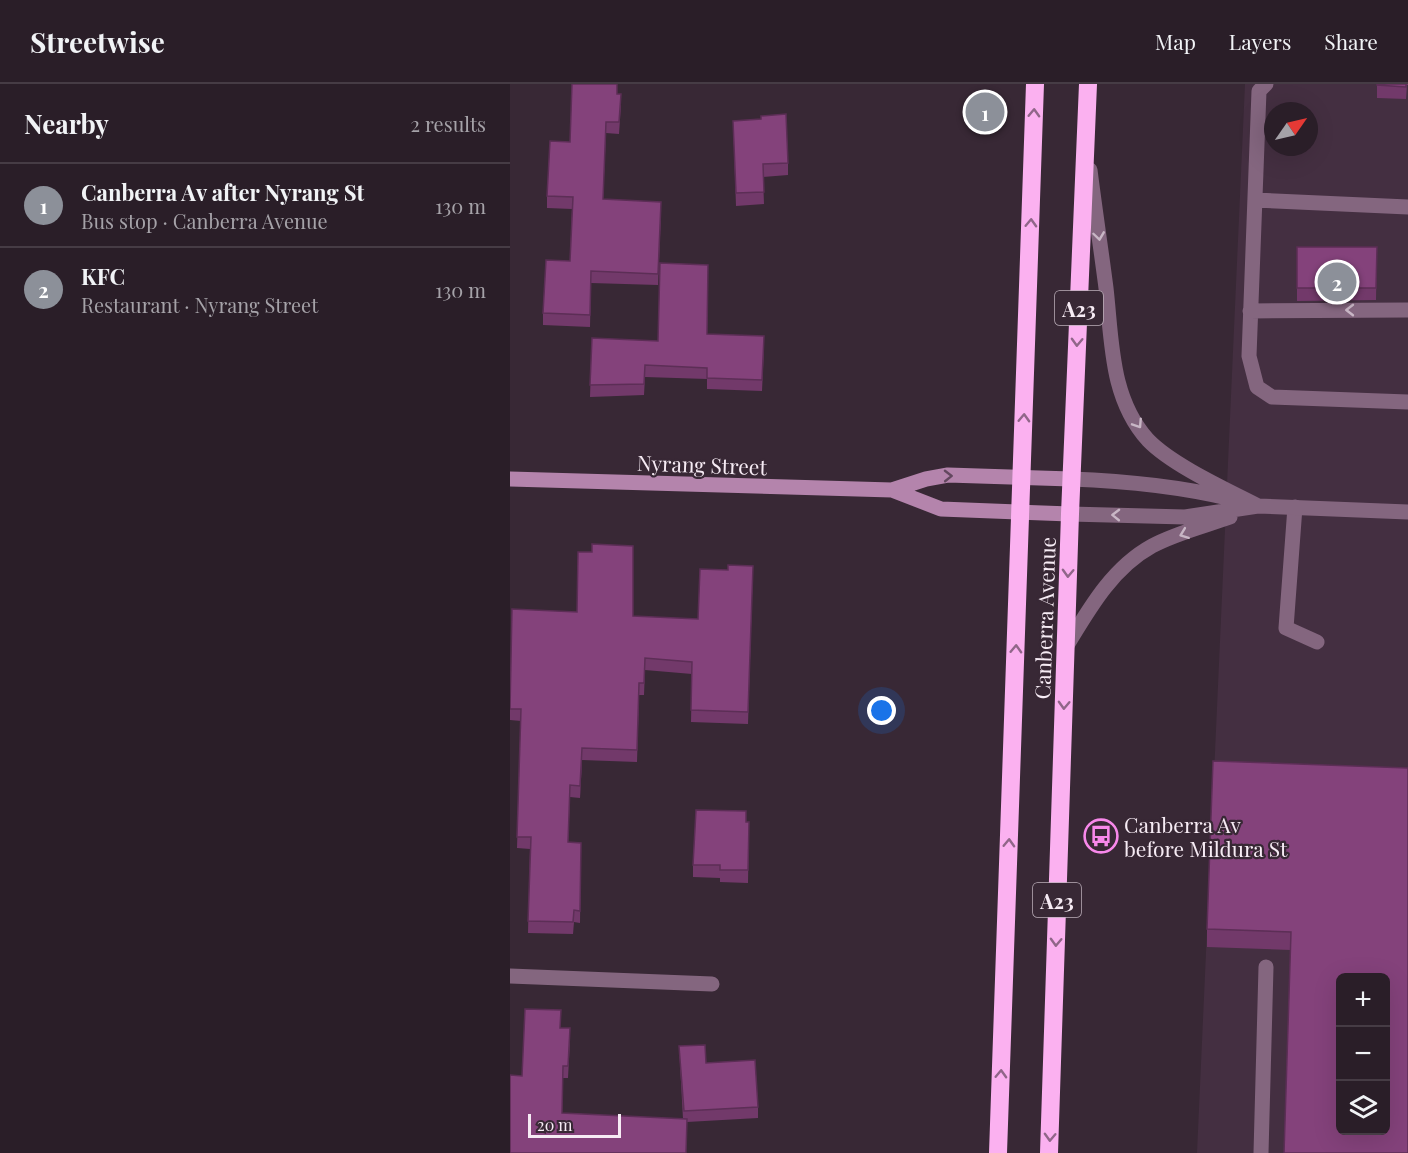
<!DOCTYPE html>
<html lang="en">
<head>
<meta charset="utf-8">
<style>
	:root { --surface:#2a1e28; --page:#362b34; --text:#f1f3f6; --muted:#a5a2a8; --line:#463c45; --accent:#8c9099 }
	body { margin:0; font-family:"Playfair Display",serif; background:var(--page); color:var(--text) }
	.controls { position:absolute; right:18px; bottom:18px; display:grid; overflow:hidden; border-radius:9px; box-shadow:0 6px 24px #0002 }
	.controls button { width:54px; height:54px; display:grid; place-items:center; padding:0; border:0; border-bottom:2px solid var(--line); background:var(--surface); color:var(--text); font:30px sans-serif }
	.compass { position:absolute; left:754px; top:18px; width:54px; height:54px; border-radius:50%; background:var(--surface); box-shadow:0 6px 24px #0002; rotate:56deg }
	.scale { position:absolute; left:18px; bottom:15px; width:93px; box-sizing:border-box; padding-left:6px; border:3px solid #f6ebf4; border-top:0; font-size:16px; line-height:21px; white-space:nowrap; color:#f6ebf4; -webkit-text-stroke:4px #382835; paint-order:stroke }
	.you { position:absolute; left:372px; top:627px; width:21px; height:21px; margin:-15px; border:4px solid #fff; border-radius:50%; background:#1a73e8; box-shadow:0 0 0 9px #1a73e833 }
	.badge { display:grid; place-items:center; width:39px; height:39px; border-radius:50%; background:var(--accent); color:#fff; font-size:20px; font-weight:700 }
	.pin { position:absolute; translate:-50% -50%; border:3px solid #fff; box-shadow:0 2px 6px #0006 }
	.list { margin:0; padding:0; list-style:none }
	h2 { display:flex; justify-content:space-between; align-items:center; height:78px; margin:0; padding:0 24px; font-size:26px }
	h2 small { font-size:20px; font-weight:400; color:var(--muted) }
	.list li { display:grid; grid-template-columns:39px 1fr auto; gap:18px; align-items:center; box-sizing:border-box; height:84px; padding:0 24px; border-top:2px solid var(--line) }
	.list b { display:block; font-size:22px; white-space:nowrap }
	.list p { margin:0; font-size:20px; white-space:nowrap; color:var(--muted) }
	.list em { font-size:20px; font-style:normal; color:var(--muted) }
	.icon { flex:none; width:33px; height:33px; fill:none; stroke:currentColor; stroke-width:2; stroke-linecap:round; stroke-linejoin:round }
	.map { position:relative; flex:none; width:898px; height:1069px; overflow:hidden }
	header { display:flex; align-items:center; gap:36px; box-sizing:border-box; height:84px; padding:0 30px; background:var(--surface); border-bottom:2px solid var(--line) }
	header strong { font-size:28px }
	nav { display:flex; gap:33px; margin-inline-start:auto; font-size:21px }
	main { display:flex }
	aside { flex:1; background:var(--surface) }
	.map>svg:first-child { display:block }
	.built { fill:#442f41; fill-rule:evenodd }
	.lines { fill:none; stroke-linecap:round; stroke-linejoin:round }
	.lane { stroke:#84667f; stroke-width:15 }
	.street { stroke:#84667f; stroke-width:15 }
	.secondary { stroke:#b484ac; stroke-width:15 }
	.highway { stroke:#fbb1f0; stroke-width:18 }
	.wall { fill:#72396a }
	.shaded-wall { fill:#5c2e56 }
	.building { fill:#84427b; stroke:#5c2e56; stroke-width:1.5; fill-rule:evenodd }
	.oneway { stroke:#906689 }
	.oneway2 { stroke:#c8b6c5 }
	.oneway3 { stroke:#63485f }
	.labels { text-anchor:middle; dominant-baseline:central; stroke-width:4.5; stroke-linejoin:round; paint-order:stroke }
	.shield { fill:#382835; stroke:#bdb0bb; stroke-width:1.5 }
	.shield-label { font-size:20px; font-weight:bold; fill:#f6ebf4 }
	.street-label { font-size:21px; fill:#f6ebf4; stroke:#382835 }
	.poi-label { font-size:21px; fill:#f6ebf4; stroke:#382835; text-anchor:start }
</style>
</head>
<body>
<header>
<strong>Streetwise</strong>
<nav><a>Map</a><a>Layers</a><a>Share</a></nav>
</header>
<main>
<aside>
<h2>Nearby<small>2 results</small></h2>
<ul class="list">
<li><span class="badge">1</span><div><b>Canberra Av after Nyrang St</b><p>Bus stop · Canberra Avenue</p></div><em>130 m</em></li>
<li><span class="badge">2</span><div><b>KFC</b><p>Restaurant · Nyrang Street</p></div><em>130 m</em></li>
</ul>
</aside>
<div class="map">
<svg width="898" height="1069" viewBox="0 0 898 1069">
	<rect width="100%" height="100%" fill="#382835"/>
	<path class="built" d="M 735,0 L 898,0 L 898,1069 L 687,1069 ZM 763,27 L 799,27 L 799,63 L 763,63 ZM 830,894 L 876,894 L 876,1046 L 830,1046 Z"/>
	<g class="lines">
		<path class="lane" d="M 756,0 L 749,7 L 739,272 L 747,303 L 762,313 L 898,318
			M 745,116 L 898,123
			M 740,227 L 898,226
			M 785,423 L 776,544 L 807,558
			M 751,1069 L 756,883"/>
		<path class="street" d="M 580,86 C 585,126 591,165 596,204 C 602,256 600,314 638,356 C 662,381 717,406 748,422
			M 561,395 C 617,397 668,402 722,415
			M 560,430 L 675,433 L 748,422 L 898,428
			M 556,563 C 579,525 602,484 642,462 C 666,449 695,442 720,433
			M 0,892 L 202,900"/>
		<path class="secondary" d="M 0,395 L 382,406 L 416,395 L 438,391 L 561,395
			M 382,406 L 431,425 L 560,430"/>
		<path class="highway" d="M 488,1069 L 525,0
			M 539,1069 L 560,430 L 578,0"/>
	</g>
	<path class="wall" d="M 867,0 L 898,0 L 898,1 L 897,1 L 896,15 L 867,14 Z
		M 107,10 L 111,21 L 109,50 L 96,49 L 93,115 L 151,130 L 148,201 L 81,199 L 80,243 L 33,241 L 33,229 L 60,177 L 62,125 L 37,124 L 37,112 L 60,58 Z
		M 251,35 L 278,79 L 278,91 L 253,93 L 254,120 L 226,122 L 223,37 Z
		M 787,163 L 867,163 L 866,216 L 787,217 Z
		M 197,250 L 254,263 L 252,307 L 197,305 L 197,295 L 135,293 L 134,311 L 80,313 L 82,254 L 148,257 Z
		M 243,482 L 238,640 L 181,638 L 182,590 L 135,586 L 134,611 L 129,611 L 127,678 L 72,676 L 70,714 L 60,713 L 58,758 L 71,759 L 70,839 L 64,838 L 63,850 L 18,849 L 20,765 L 7,764 L 11,637 L 0,636 L 0,599 L 123,532 L 188,535 L 218,486 Z
		M 898,684 L 781,866 L 697,863 L 697,845 Z
		M 236,738 L 239,738 L 238,799 L 210,798 L 210,794 L 183,793 L 183,781 Z
		M 51,944 L 60,956 L 58,994 L 53,994 L 52,1029 L 173,1035 L 169,962 L 196,979 L 248,1023 L 248,1034 L 177,1038 L 0,1069 L 12,992 Z"/>
	<path class="shaded-wall" d="M 72,664 L 72,676 L 70,714 L 70,702 Z"/>
	<path class="building" d="M 62,0 L 107,0 L 107,10 L 111,10 L 109,38 L 96,38 L 93,115 L 151,118 L 148,190 L 81,187 L 80,231 L 33,229 L 36,176 L 60,177 L 63,113 L 37,112 L 40,57 L 60,58 Z
		M 867,0 L 896,0 L 896,3 L 867,1 Z
		M 276,30 L 278,79 L 253,80 L 254,108 L 226,109 L 223,37 L 251,35 L 251,32 Z
		M 787,163 L 867,163 L 866,204 L 787,204 Z
		M 150,179 L 198,181 L 197,250 L 254,252 L 252,296 L 197,294 L 197,284 L 135,281 L 134,300 L 80,301 L 82,254 L 148,257 Z
		M 82,460 L 123,462 L 123,532 L 188,535 L 190,485 L 218,486 L 218,481 L 243,482 L 238,628 L 181,626 L 182,578 L 135,574 L 134,599 L 129,599 L 127,666 L 72,664 L 70,702 L 60,701 L 58,758 L 71,759 L 70,827 L 64,826 L 63,838 L 18,837 L 21,753 L 7,753 L 11,625 L 0,625 L 2,525 L 67,528 L 68,468 L 82,468 Z
		M 703,677 L 898,684 L 898,1069 L 774,1069 L 781,848 L 697,845 ZM 831,894 L 876,894 L 876,1047 L 831,1047 Z
		M 186,726 L 236,727 L 236,738 L 239,738 L 238,786 L 210,786 L 210,781 L 183,781 Z
		M 15,925 L 51,926 L 50,944 L 60,944 L 58,982 L 53,982 L 52,1029 L 177,1035 L 176,1069 L 0,1069 L 0,991 L 12,992 Z
		M 195,961 L 196,979 L 245,976 L 248,1023 L 174,1027 L 169,962 Z"/>
	<defs><path id="oneway-chevron" d="M-2-3.5L2.5 0L-2 3.5" fill="none" stroke-width="1.6" stroke-linecap="round" stroke-linejoin="round" transform="scale(1.5)"/></defs>
	<g class="oneway">
		<use href="#oneway-chevron" transform="translate(524 29) rotate(-88)"/>
		<use href="#oneway-chevron" transform="translate(521 139) rotate(-88)"/>
		<use href="#oneway-chevron" transform="translate(567 258) rotate(92)"/>
		<use href="#oneway-chevron" transform="translate(514 334) rotate(-88)"/>
		<use href="#oneway-chevron" transform="translate(558 489) rotate(92)"/>
		<use href="#oneway-chevron" transform="translate(506 565) rotate(-88)"/>
		<use href="#oneway-chevron" transform="translate(554 621) rotate(92)"/>
		<use href="#oneway-chevron" transform="translate(499 759) rotate(-88)"/>
		<use href="#oneway-chevron" transform="translate(546 858) rotate(92)"/>
		<use href="#oneway-chevron" transform="translate(491 990) rotate(-88)"/>
		<use href="#oneway-chevron" transform="translate(540 1053) rotate(92)"/>
	</g>
	<g class="oneway2">
		<use href="#oneway-chevron" transform="translate(589 152) rotate(82)"/>
		<use href="#oneway-chevron" transform="translate(840 226) rotate(180)"/>
		<use href="#oneway-chevron" transform="translate(628 340) rotate(57)"/>
		<use href="#oneway-chevron" transform="translate(606 431) rotate(-179)"/>
		<use href="#oneway-chevron" transform="translate(674 450) rotate(159)"/>
	</g>
	<use class="oneway3" href="#oneway-chevron" transform="translate(438 392) rotate(-1)"/>
	<defs>
		<symbol id="bus-ring" viewBox="-11 -11 22 22"><circle r="9.5" fill="#382835" stroke="#f888ea" stroke-width="1.5"/><path d="M-5-6H5V4H4V6H2V4H-2V6H-4V4H-5ZM-3.5-4V0h7V-4ZM-3.5 1.2v1.5H-2V1.2ZM2 1.2v1.5H3.5V1.2Z" fill="#f888ea"/></symbol>
	</defs>
	<g fill-rule="evenodd">
		<use href="#bus-ring" x="572" y="733" width="38" height="38"/>
	</g>
	<g class="labels">
		<g class="shield">
			<rect x="545" y="207" width="48" height="34" rx="4.5"/>
			<rect x="523" y="799" width="48" height="34" rx="4.5"/>
		</g>
		<g class="shield-label">
			<text x="569" y="224">A23</text>
			<text x="547" y="816">A23</text>
		</g>
		<g class="street-label">
			<text transform="translate(192 380) rotate(2)">Nyrang Street</text>
			<text transform="translate(534 534) rotate(-88)">Canberra Avenue</text>
		</g>
		<g class="poi-label">
			<text x="614" y="740">Canberra Av<tspan x="614" dy="24">before Mildura St</tspan></text>
		</g>
	</g>
</svg>
<div class="controls">
<button>+</button>
<button>−</button>
<button><svg class="icon" aria-label="layers" viewBox="0 0 24 24"><path d="M12 4l9 5-9 5-9-5zM3 14l9 5 9-5"/></svg></button>
</div>
<svg class="compass" viewBox="-18 -18 36 36"><path d="M0-13l5 13h-10z" fill="#e53935"/><path d="M0 13l5-13h-10z" fill="#a5a2a8"/></svg>
<div class="scale">20 m</div>
<div class="you"></div>
<div class="pin badge" style="left:475px;top:28px">1</div>
<div class="pin badge" style="left:827px;top:198px">2</div>
</div>
</main>
</body>
</html>
